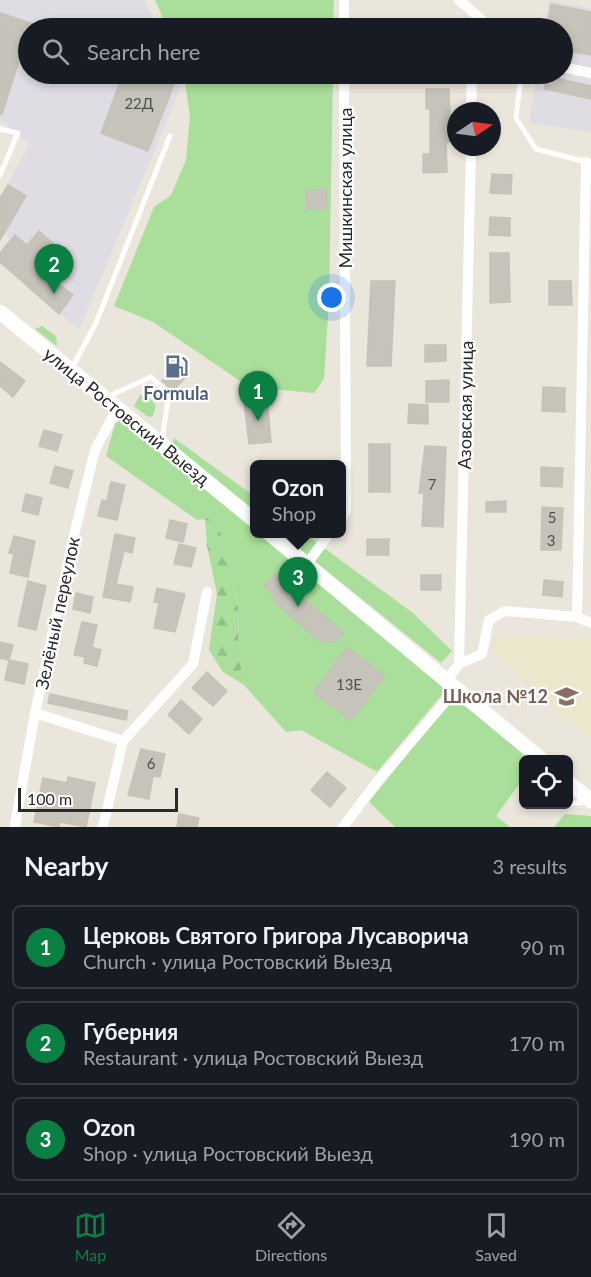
<!DOCTYPE html>
<html lang="en">
<head>
<meta charset="utf-8">
<style>
	:root { --surface:#171b24; --page:#20242c; --text:#f1f3f6; --muted:#9ea1a6; --line:#363941; --accent:#0b8043 }
	body { margin:0; font-family:Lato,sans-serif; background:var(--page); color:var(--text) }
	.controls { position:absolute; right:18px; bottom:18px; display:grid; overflow:hidden; border-radius:9px; box-shadow:0 3px 9px #0003 }
	.controls button { width:54px; height:54px; display:grid; place-items:center; padding:0; border:0; border-bottom:2px solid var(--line); background:var(--surface); color:var(--text); font:30px sans-serif }
	.compass { position:absolute; left:447px; top:102px; width:54px; height:54px; border-radius:50%; background:var(--surface); box-shadow:0 3px 9px #0003; rotate:77deg }
	.scale { position:absolute; left:18px; bottom:15px; width:160px; box-sizing:border-box; padding-left:6px; border:3px solid #292929; border-top:0; font-size:16px; line-height:21px; white-space:nowrap; color:#292929; -webkit-text-stroke:4px #fff; paint-order:stroke }
	.you { position:absolute; left:332px; top:298px; width:21px; height:21px; margin:-15px; border:4px solid #fff; border-radius:50%; background:#1a73e8; box-shadow:0 0 0 9px #1a73e833 }
	.badge { display:grid; place-items:center; width:39px; height:39px; border-radius:50%; background:var(--accent); color:#fff; font-size:20px; font-weight:700 }
	.pin { position:absolute; translate:-50% -50px; filter:drop-shadow(0 2px 3px #0008) }
	.pin::after { content:''; position:absolute; top:32px; width:21px; height:18px; background:inherit; clip-path:polygon(0 0,100% 0,50% 100%) }
	.popup { position:absolute; left:250px; top:460px; width:96px; height:78px; box-sizing:border-box; display:grid; place-content:center; border-radius:9px; background:var(--surface); filter:drop-shadow(0 2px 4px #0005); font-size:20px; white-space:nowrap; color:var(--muted) }
	.popup b { font-size:22px; color:var(--text) }
	.popup::after { content:''; position:absolute; left:50%; top:100%; margin-left:-12px; border:12px solid transparent; border-top-color:var(--surface) }
	.list { margin:0; padding:0; list-style:none }
	h2 { display:flex; justify-content:space-between; align-items:center; height:78px; margin:0; padding:0 24px; font-size:26px }
	h2 small { font-size:20px; font-weight:400; color:var(--muted) }
	.list li { display:grid; grid-template-columns:39px 1fr auto; gap:18px; align-items:center; box-sizing:border-box; height:84px; margin:0 12px 12px; padding:0 12px; border:2px solid var(--line); border-radius:9px }
	.list b { display:block; font-size:22px; white-space:nowrap }
	.list p { margin:0; font-size:20px; white-space:nowrap; color:var(--muted) }
	.list em { font-size:20px; font-style:normal; color:var(--muted) }
	.icon { flex:none; width:33px; height:33px; fill:none; stroke:currentColor; stroke-width:2; stroke-linecap:round; stroke-linejoin:round }
	.map { position:relative; flex:none; width:591px; height:827px; overflow:hidden }
	.search { position:absolute; background:var(--surface); box-shadow:0 3px 9px #0003; left:18px; right:18px; top:18px; height:66px; display:flex; align-items:center; gap:15px; box-sizing:border-box; padding:0 21px; border-radius:33px; color:var(--muted); font-size:22px }
	.sheet { height:366px; background:var(--surface) }
	nav { display:flex; justify-content:space-around; align-items:center; box-sizing:border-box; height:84px; border-top:2px solid var(--line); background:var(--surface); font-size:16px; color:var(--muted) }
	nav a { display:grid; justify-items:center; gap:3px }
	nav .on { color:var(--accent) }
	.map>svg:first-child { display:block }
	.industrial { fill:#dfdce3 }
	.education { fill:#ece6cc }
	.grass { fill:#a9df9b }
	.forest { fill:url(#forest-firs) }
	.building { fill:#c6c3bb; stroke:#c6c2b5; stroke-width:1.5 }
	.lines { fill:none; stroke-linecap:round; stroke-linejoin:round }
	.lane { stroke:#fff; stroke-width:5 }
	.street { stroke:#fff; stroke-width:10 }
	.secondary { stroke:#fff; stroke-width:15 }
	.labels { text-anchor:middle; dominant-baseline:central; stroke-width:4.5; stroke-linejoin:round; paint-order:stroke }
	.number-label { font-size:15px; fill:#50504e }
	.street-label { font-size:18px; fill:#292929; stroke:#fff }
	.service-label { font-size:18px; font-weight:bold; fill:#4e5e75; stroke:#fff }
	.education-label { font-size:18px; font-weight:bold; fill:#785e54; stroke:#fff; text-anchor:end }
</style>
</head>
<body>
<div class="map">
<svg width="591" height="827" viewBox="0 0 591 827">
	<defs>
		<pattern id="forest-firs" width="22" height="20" patternUnits="userSpaceOnUse" patternTransform="scale(1.5)"><rect width="22" height="20" fill="#a9df9b"/><path d="M5 1l3.5 6h-7zM16 11l3.5 6h-7z" fill="#91bf86"/></pattern>
	</defs>
	<rect width="100%" height="100%" fill="#ebe6dc"/>
	<path class="industrial" d="M 0,0 L 145,0 L 157,28 L 28,28 L 28,74 L 178,74 L 183,82 L 79,330 L 0,262 L 0,252 L 10,238 L 0,232 L 0,198 L 29,145 L 0,119 Z
		M 549,0 L 591,8 L 591,132 L 529,123 L 537,74 L 562,74 L 562,28 L 544,28 Z"/>
	<path class="education" d="M 495,636 L 591,638 L 591,742 L 492,649 Z"/>
	<path class="grass" d="M 155,0 L 334,0 L 333,28 L 167,28 Z
		M 184,74 L 333,74 L 329,301 L 324,379 L 314,393 L 249,387 L 153,322 L 114,306 L 154,207 L 171,195 L 186,160 L 190,117 Z
		M 42,326 L 56,336 L 57,346 L 35,329 Z
		M 140,395 L 148,397 L 156,405 L 153,416 L 148,417 L 134,406 Z
		M 123,418 L 254,526 L 254,534 L 264,534 L 443,682 L 445,691 L 377,772 L 301,730 L 286,732 L 244,685 L 238,651 L 239,612 L 230,575 L 205,519 L 197,520 L 106,456 L 115,424 Z
		M 174,438 L 254,496 L 254,512 L 172,445 Z
		M 281,534 L 305,534 L 413,613 L 452,651 L 441,663 Z
		M 454,703 L 462,704 L 528,756 L 528,759 L 524,760 L 523,779 L 496,816 L 510,827 L 395,827 L 369,802 L 446,706 Z
		M 565,814 L 591,816 L 591,827 L 554,827 Z"/>
	<path class="forest" d="M 205,518 L 213,521 L 221,534 L 239,612 L 238,651 L 244,685 L 223,672 L 209,650 L 217,594 L 207,546 Z"/>
	<path class="building" d="M 551,4 L 591,12 L 591,55 L 562,50 L 562,28 L 547,28 Z
		M 0,13 L 31,23 L 2,114 L 0,114 Z
		M 123,74 L 178,74 L 148,151 L 101,133 Z
		M 547,76 L 591,86 L 591,99 L 544,89 Z
		M 426,89 L 449,89 L 451,142 L 446,142 L 447,172 L 423,173 L 423,154 L 430,154 L 430,109 L 426,109 Z
		M 492,174 L 512,175 L 511,194 L 490,193 Z
		M 8,185 L 26,196 L 0,240 L 0,198 Z
		M 326,189 L 327,208 L 307,209 L 306,190 Z
		M 490,217 L 510,218 L 510,236 L 489,235 Z
		M 39,231 L 55,245 L 46,257 L 57,266 L 48,276 L 73,295 L 59,314 L 0,262 L 0,253 L 15,235 L 27,245 Z
		M 490,253 L 509,253 L 510,302 L 490,303 Z
		M 371,281 L 395,281 L 391,366 L 367,366 Z
		M 549,281 L 571,281 L 572,305 L 549,305 Z
		M 425,345 L 446,345 L 446,361 L 425,362 Z
		M 171,356 L 190,372 L 173,391 L 162,381 L 172,370 L 164,364 Z
		M 0,362 L 25,381 L 13,397 L 0,386 Z
		M 449,380 L 449,402 L 426,402 L 426,381 Z
		M 543,387 L 565,388 L 565,412 L 542,411 Z
		M 267,399 L 271,442 L 249,444 L 244,401 Z
		M 409,404 L 428,405 L 428,424 L 408,423 Z
		M 44,430 L 62,435 L 57,451 L 39,446 Z
		M 369,444 L 390,444 L 390,492 L 369,492 Z
		M 425,446 L 446,447 L 443,527 L 422,526 L 424,493 L 419,493 Z
		M 55,466 L 73,471 L 68,488 L 50,483 Z
		M 541,467 L 563,468 L 562,487 L 541,486 Z
		M 111,482 L 125,485 L 117,520 L 98,516 L 102,500 L 107,501 Z
		M 26,494 L 42,498 L 38,515 L 22,511 Z
		M 506,501 L 506,512 L 486,512 L 486,502 Z
		M 542,507 L 563,508 L 561,550 L 541,550 Z
		M 170,520 L 187,524 L 183,542 L 166,538 Z
		M 115,534 L 135,538 L 132,553 L 124,551 L 116,584 L 133,587 L 130,602 L 103,597 Z
		M 14,536 L 35,541 L 28,577 L 10,573 L 14,554 L 9,553 Z
		M 367,539 L 389,539 L 389,555 L 367,555 Z
		M 179,544 L 196,548 L 191,567 L 174,564 Z
		M 275,574 L 344,633 L 336,642 L 319,641 L 273,600 L 275,597 L 264,585 Z
		M 421,575 L 441,575 L 441,590 L 421,590 Z
		M 544,580 L 563,582 L 562,597 L 543,595 Z
		M 28,581 L 46,586 L 36,630 L 18,626 Z
		M 157,588 L 185,594 L 175,632 L 154,628 L 159,603 L 154,602 Z
		M 76,593 L 93,597 L 90,613 L 73,609 Z
		M 82,622 L 97,625 L 92,647 L 101,650 L 97,666 L 84,663 L 85,657 L 74,655 Z
		M 0,642 L 13,645 L 9,660 L 0,658 Z
		M 347,647 L 385,676 L 351,721 L 313,692 Z
		M 9,660 L 28,664 L 24,684 L 5,680 Z
		M 207,672 L 227,691 L 213,706 L 192,688 Z
		M 50,694 L 128,711 L 126,720 L 48,703 Z
		M 181,700 L 202,719 L 189,734 L 168,715 Z
		M 141,749 L 165,754 L 160,777 L 153,776 L 149,799 L 128,795 Z
		M 327,772 L 346,788 L 330,807 L 311,790 Z
		M 68,777 L 95,783 L 86,827 L 60,822 L 59,827 L 34,822 L 43,778 L 67,783 Z
		M 179,814 L 199,818 L 197,827 L 177,827 Z"/>
	<g class="lines">
		<path class="lane" d="M 521,74 L 516,118 L 536,149 L 586,162
			M 0,129 L 18,133 L 0,175
			M 72,368 L 96,323 L 170,136
			M 107,397 L 151,377 L 169,394 L 162,440
			M 568,804 L 588,802"/>
		<path class="street" d="M 344,0 L 344,28
			M 459,0 L 491,28
			M 562,67 L 591,73
			M 471,111 L 472,74
			M 342,517 L 346,511 L 344,74
			M 307,564 L 329,534
			M 577,617 L 586,162
			M 459,664 L 471,147
			M 447,680 L 459,664 L 482,654 L 489,620 L 505,611 L 577,617 L 591,623
			M 35,713 L 123,741
			M 15,825 L 35,713 L 74,535 L 95,450 L 118,407
			M 103,827 L 123,741 L 193,664 L 207,592
			M 343,827 L 377,782 L 457,688"/>
		<path class="secondary" d="M 0,312 L 254,520
			M 270,534 L 542,760
			M 568,782 L 591,801"/>
	</g>
	<defs>
		<symbol id="fuel-bare" viewBox="-9 -9 18 18"><path d="M-5.5-6h7V0h2V4h1.3V-2.5L3-4.5l.8-.8L6-3V5H2.5V1h-1V6h-7ZM-4.2-4.7v3.2H.2V-4.7Z" fill="#5c6f8a" stroke="#fff" stroke-width="2.5" paint-order="stroke"/></symbol>
		<symbol id="school-bare" viewBox="-9 -9 18 18"><path d="M0-5L7-2L0 1L-7-2ZM-4 1L0 2.5L4 1V4Q0 6-4 4Z" fill="#8d6e63" stroke="#fff" stroke-width="2.5" paint-order="stroke"/></symbol>
	</defs>
	<g fill-rule="evenodd">
		<use href="#fuel-bare" x="160" y="350" width="33" height="33"/>
		<use href="#school-bare" x="550" y="680" width="33" height="33"/>
	</g>
	<g class="labels">
		<g class="number-label">
			<text x="139" y="103">22Д</text>
			<text x="432" y="484">7</text>
			<text x="552" y="517">5</text>
			<text x="551" y="540">3</text>
			<text x="349" y="684">13Е</text>
			<text x="151" y="763">6</text>
		</g>
		<g class="street-label">
			<text transform="translate(345 188) rotate(-90)">Мишкинская улица</text>
			<text transform="translate(465 405) rotate(-89)">Азовская улица</text>
			<text transform="translate(127 416) rotate(39)">улица Ростовский Выезд</text>
			<text transform="translate(57 613) rotate(-78)">Зелёный переулок</text>
		</g>
		<g class="service-label">
			<text x="176" y="393">Formula</text>
		</g>
		<g class="education-label">
			<text x="548" y="696">Школа №12</text>
		</g>
	</g>
</svg>
<div class="controls">
<button><svg class="icon" aria-label="locate" viewBox="0 0 24 24"><circle cx="12" cy="12" r="6"/><path d="M12 2v4M12 18v4M2 12h4M18 12h4"/></svg></button>
</div>
<svg class="compass" viewBox="-18 -18 36 36"><path d="M0-13l5 13h-10z" fill="#e53935"/><path d="M0 13l5-13h-10z" fill="#9ea1a6"/></svg>
<div class="scale">100 m</div>
<div class="you"></div>
<div class="pin badge" style="left:258px;top:421px">1</div>
<div class="pin badge" style="left:54px;top:294px">2</div>
<div class="pin badge" style="left:298px;top:607px">3</div>
<div class="popup"><b>Ozon</b>Shop</div>
<div class="search"><svg class="icon" aria-label="search" viewBox="0 0 24 24"><circle cx="10" cy="10" r="6"/><path d="M15 15l6 6"/></svg>Search here</div>
</div>
<section class="sheet">
<h2>Nearby<small>3 results</small></h2>
<ul class="list">
<li><span class="badge">1</span><div><b>Церковь Святого Григора Лусаворича</b><p>Church · улица Ростовский Выезд</p></div><em>90 m</em></li>
<li><span class="badge">2</span><div><b>Губерния</b><p>Restaurant · улица Ростовский Выезд</p></div><em>170 m</em></li>
<li><span class="badge">3</span><div><b>Ozon</b><p>Shop · улица Ростовский Выезд</p></div><em>190 m</em></li>
</ul>
</section>
<nav>
<a class="on"><svg class="icon" aria-label="map" viewBox="0 0 24 24"><path d="M3 6l6-2 6 2 6-2v14l-6 2-6-2-6 2zM9 4v14M15 6v14"/></svg>Map</a>
<a><svg class="icon" aria-label="directions" viewBox="0 0 24 24"><path d="M12 3l9 9-9 9-9-9zM9 14v-3h6M13 9l2 2-2 2"/></svg>Directions</a>
<a><svg class="icon" aria-label="saved" viewBox="0 0 24 24"><path d="M7 4h10v16l-5-4-5 4z"/></svg>Saved</a>
</nav>
</body>
</html>
